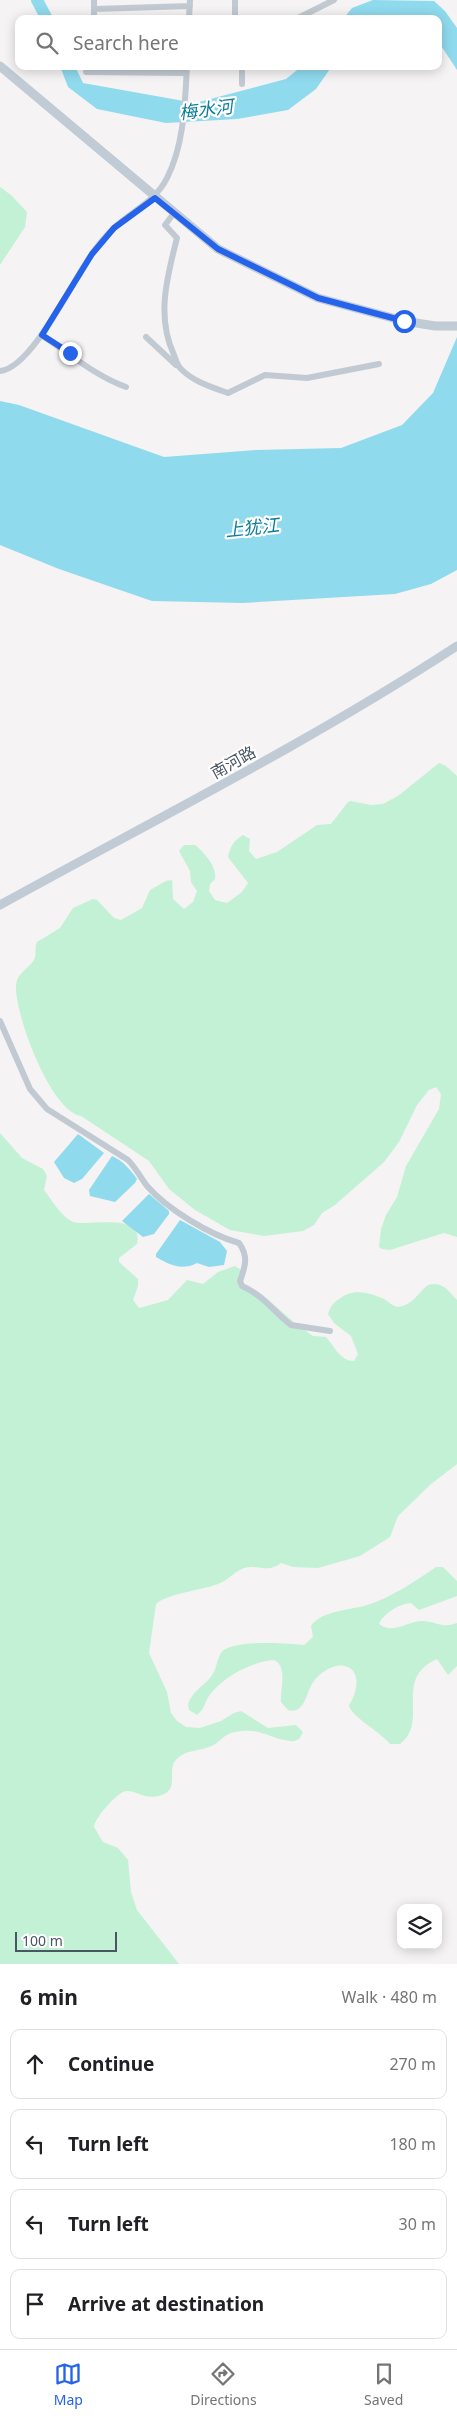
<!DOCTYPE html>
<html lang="en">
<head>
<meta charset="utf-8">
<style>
	:root { --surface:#fff; --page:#f2f2f2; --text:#202124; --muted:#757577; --line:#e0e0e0; --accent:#2563eb }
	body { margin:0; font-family:"Noto Sans","Noto Sans SC",sans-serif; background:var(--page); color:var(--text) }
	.controls { position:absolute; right:15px; bottom:15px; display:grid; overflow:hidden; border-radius:10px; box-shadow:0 2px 12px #0003 }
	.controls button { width:45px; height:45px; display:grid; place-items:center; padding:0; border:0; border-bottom:1px solid var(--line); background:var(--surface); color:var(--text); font:25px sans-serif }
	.scale { position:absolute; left:15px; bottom:12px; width:102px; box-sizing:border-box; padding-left:5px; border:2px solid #4a5661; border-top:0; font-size:14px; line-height:18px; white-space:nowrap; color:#4a5661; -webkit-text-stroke:4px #fff; paint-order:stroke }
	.stop { position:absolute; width:15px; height:15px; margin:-11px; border:4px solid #2563eb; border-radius:50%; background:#fff }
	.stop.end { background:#2563eb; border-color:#fff; box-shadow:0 1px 5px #0008 }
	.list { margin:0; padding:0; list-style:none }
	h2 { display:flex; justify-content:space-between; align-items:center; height:65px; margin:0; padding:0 20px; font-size:21px }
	h2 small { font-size:16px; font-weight:400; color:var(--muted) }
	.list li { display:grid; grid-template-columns:32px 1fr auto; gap:15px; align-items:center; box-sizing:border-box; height:70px; margin:0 10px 10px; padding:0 10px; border:1px solid var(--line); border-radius:10px }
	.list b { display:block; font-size:19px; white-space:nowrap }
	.list em { font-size:16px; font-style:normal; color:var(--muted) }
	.icon { flex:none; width:28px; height:28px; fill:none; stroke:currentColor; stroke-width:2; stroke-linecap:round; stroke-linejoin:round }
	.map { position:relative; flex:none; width:457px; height:1964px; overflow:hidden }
	.search { position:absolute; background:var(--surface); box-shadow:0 2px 12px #0003; left:15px; right:15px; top:15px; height:55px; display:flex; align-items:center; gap:12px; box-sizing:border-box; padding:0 18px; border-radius:10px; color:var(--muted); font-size:19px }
	.sheet { height:385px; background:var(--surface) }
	nav { display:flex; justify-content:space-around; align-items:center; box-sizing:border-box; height:70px; border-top:1px solid var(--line); background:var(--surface); font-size:14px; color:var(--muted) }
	nav a { display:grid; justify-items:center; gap:2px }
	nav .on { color:var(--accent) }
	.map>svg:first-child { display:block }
	.green { fill:#c3f1d5 }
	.water { fill:#90daee }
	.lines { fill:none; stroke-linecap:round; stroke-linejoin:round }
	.river { stroke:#90daee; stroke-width:12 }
	.street { stroke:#c1cad2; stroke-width:6 }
	.secondary { stroke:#c1cbd6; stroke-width:9 }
	.route { stroke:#2563eb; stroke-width:6 }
	.labels { text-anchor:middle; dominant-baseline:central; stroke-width:4.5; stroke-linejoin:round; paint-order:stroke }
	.street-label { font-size:16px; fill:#4a5661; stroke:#fff }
	.water-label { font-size:18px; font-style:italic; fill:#0c7c9b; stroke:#fff }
</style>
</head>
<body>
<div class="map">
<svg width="457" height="1964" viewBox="0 0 457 1964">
	<rect width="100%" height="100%" fill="#f5f3f3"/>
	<path class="green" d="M 0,187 L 11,195 L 27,212 L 25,227 L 0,265 Z
		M 439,763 L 446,766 L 457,776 L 457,1237 L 444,1233 L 390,1250 L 382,1249 L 379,1247 L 381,1229 L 386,1215 L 397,1197 L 406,1166 L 439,1109 L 441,1094 L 436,1087 L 429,1090 L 417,1105 L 399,1142 L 384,1162 L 335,1205 L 322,1213 L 314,1225 L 303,1231 L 264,1236 L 230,1230 L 195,1210 L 169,1189 L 149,1161 L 140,1155 L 81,1116 C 50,1111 14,1012 16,985 C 17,973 28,969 34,960 C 37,954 34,948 37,942 L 60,928 L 73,908 L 93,899 L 97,900 L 114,918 L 121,920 L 142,908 L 150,890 L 166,881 L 172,880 L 173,899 L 184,909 L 193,902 L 197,891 L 191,882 L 190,871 L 179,851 L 184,845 L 195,845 C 205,853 217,867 215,879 L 210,884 L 209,891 L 215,900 L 227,903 L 242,892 L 248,883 L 228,857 C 230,847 234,840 243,835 L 250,839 L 249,851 L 256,859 L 277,852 L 317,825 L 331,824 L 348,802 L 351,801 L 371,805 L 383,804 L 398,796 Z
		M 0,1133 L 22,1158 L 43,1169 L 47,1176 L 44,1190 C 52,1200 61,1217 73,1222 C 89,1227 144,1211 137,1244 L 119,1258 L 119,1262 L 138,1279 L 138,1286 L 133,1300 L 139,1308 L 168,1300 L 187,1280 L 203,1284 L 218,1272 L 235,1266 L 241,1270 L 244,1284 L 252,1291 L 263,1295 L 296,1324 L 313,1336 L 326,1337 C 335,1347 340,1361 354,1361 L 358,1354 L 351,1336 L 334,1323 L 328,1314 C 330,1307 333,1303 339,1299 C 353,1288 369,1292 384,1299 C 389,1302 392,1306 398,1307 C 413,1305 418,1293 428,1285 C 443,1281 448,1291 457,1300 L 457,1464 L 431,1484 L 398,1516 L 390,1537 L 360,1556 L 318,1568 L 293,1567 L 281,1563 C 266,1574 260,1564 244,1568 C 235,1571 227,1581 218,1584 C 202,1590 166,1594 156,1604 L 149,1653 L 167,1692 L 171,1713 L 177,1721 L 186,1727 L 200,1728 L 221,1721 L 234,1713 L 241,1711 L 268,1728 L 296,1725 L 303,1732 L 300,1738 C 297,1740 294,1742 290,1741 C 268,1738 260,1727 235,1732 C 223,1734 219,1744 209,1747 C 197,1752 185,1749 175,1761 C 168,1770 177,1786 166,1793 C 147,1803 138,1790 126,1791 C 117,1792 94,1819 94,1827 L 103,1842 L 118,1848 L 128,1860 L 131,1892 L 137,1910 L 179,1964 L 0,1964 Z
		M 436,1567 L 443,1567 L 457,1581 L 457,1596 L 419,1610 L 411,1603 C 400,1603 383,1614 379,1624 C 393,1635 408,1621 422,1621 C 436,1621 441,1629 457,1623 L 457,1666 L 448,1675 L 437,1659 C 392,1679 430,1721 400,1744 L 390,1744 C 382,1733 350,1716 349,1705 C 356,1695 362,1674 348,1667 C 336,1661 318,1673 312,1684 C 306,1694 304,1715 288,1710 L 281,1702 C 280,1689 288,1666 274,1660 C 251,1662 227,1675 212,1692 C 205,1699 206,1708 197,1715 L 189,1710 L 188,1704 C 192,1692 202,1687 210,1678 C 217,1670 216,1661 221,1653 C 229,1639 288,1643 304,1645 L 313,1637 L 311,1626 C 321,1611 348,1610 364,1606 C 391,1598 414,1582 436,1567 Z"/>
	<path class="water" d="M 373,0 L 434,1 L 445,11 L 457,28 L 457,70 L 438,41 L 438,19 L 343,19 L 352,8 Z
		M 60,66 L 75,66 L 83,83 L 195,103 L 286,79 L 302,66 L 332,66 L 316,89 L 288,110 L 237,119 L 166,123 L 97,109 L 68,87 Z
		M 457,337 L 457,570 L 431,584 L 395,594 L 243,603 L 152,601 L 59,569 L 0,545 L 0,401 L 19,405 L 164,457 L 256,450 L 341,448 L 402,425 L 433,393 Z
		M 78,1134 L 104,1153 L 82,1179 L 74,1183 L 64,1178 L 54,1162 Z
		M 112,1156 C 123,1161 130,1169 137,1179 L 135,1183 L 115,1202 L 90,1196 L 89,1190 Z
		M 149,1194 L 169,1211 L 169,1214 L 154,1234 L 143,1237 L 122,1221 Z
		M 180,1220 L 220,1242 L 227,1251 L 224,1265 L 209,1267 L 197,1263 C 182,1271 170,1265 156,1257 L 156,1254 Z"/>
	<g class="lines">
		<path class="river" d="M 37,0 L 47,19"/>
		<path class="street" d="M 94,0 L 94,19
			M 94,9 L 190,6
			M 189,19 L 190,0
			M 235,19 L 235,0
			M 296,19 L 334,0
			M 87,66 L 86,72 L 186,73
			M 242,66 L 242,84
			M 174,213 L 165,225 L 177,238 C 167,277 156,317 174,355 C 176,360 177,365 181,369 C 194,382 211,387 228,393 L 265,375 L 307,378 L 379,364
			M 41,335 C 69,353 95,376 126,387
			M 146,337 L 176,365
			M 0,371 C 29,369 68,291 84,266 C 92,253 103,238 115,227 C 133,210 155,202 167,178 C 184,145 185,103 187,66
			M 0,1021 L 30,1089 L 47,1109 L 128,1160 C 136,1168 140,1177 147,1186 C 167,1209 210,1235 239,1243 C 249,1257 245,1267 240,1281 L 242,1286 C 263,1295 274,1312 291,1325 L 330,1331"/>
		<path class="secondary" d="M 0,66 L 218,249 L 318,298 L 404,321 L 435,326 L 457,326
			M 0,905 C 154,820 310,742 457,646"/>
	</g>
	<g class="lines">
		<path class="route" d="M 70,353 L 42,335 L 92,254 L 114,228 L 155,198 L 218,249 L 318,298 L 404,321"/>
	</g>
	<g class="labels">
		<g class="street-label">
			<text transform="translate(233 762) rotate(-29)">南河路</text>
		</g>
		<g class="water-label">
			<text transform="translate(206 109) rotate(-7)">梅水河</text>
			<text transform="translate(252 527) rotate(-6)">上犹江</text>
		</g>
	</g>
</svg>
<div class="controls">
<button><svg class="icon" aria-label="layers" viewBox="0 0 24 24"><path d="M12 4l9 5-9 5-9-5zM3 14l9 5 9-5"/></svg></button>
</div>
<div class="scale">100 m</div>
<div class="stop" style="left:404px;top:321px"></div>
<div class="stop end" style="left:70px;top:353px"></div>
<div class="search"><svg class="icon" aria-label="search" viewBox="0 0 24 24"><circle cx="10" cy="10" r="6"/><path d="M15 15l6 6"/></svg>Search here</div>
</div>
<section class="sheet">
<h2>6 min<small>Walk · 480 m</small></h2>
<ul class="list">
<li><svg class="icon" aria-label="ahead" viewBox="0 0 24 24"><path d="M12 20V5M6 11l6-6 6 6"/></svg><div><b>Continue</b></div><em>270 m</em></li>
<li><svg class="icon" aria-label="left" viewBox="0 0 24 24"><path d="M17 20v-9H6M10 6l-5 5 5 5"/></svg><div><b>Turn left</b></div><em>180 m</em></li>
<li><svg class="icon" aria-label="left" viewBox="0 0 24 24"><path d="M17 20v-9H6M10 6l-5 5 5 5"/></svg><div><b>Turn left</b></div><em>30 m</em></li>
<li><svg class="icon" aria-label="arrive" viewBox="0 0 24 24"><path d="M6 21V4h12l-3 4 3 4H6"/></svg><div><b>Arrive at destination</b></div></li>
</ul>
</section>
<nav>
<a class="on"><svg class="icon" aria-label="map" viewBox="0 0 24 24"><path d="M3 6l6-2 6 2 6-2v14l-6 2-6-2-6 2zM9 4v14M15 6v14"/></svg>Map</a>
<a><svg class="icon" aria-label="directions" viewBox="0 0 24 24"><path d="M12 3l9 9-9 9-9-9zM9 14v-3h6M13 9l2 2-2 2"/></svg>Directions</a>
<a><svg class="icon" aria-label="saved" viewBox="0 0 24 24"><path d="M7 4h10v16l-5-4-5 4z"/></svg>Saved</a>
</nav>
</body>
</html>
